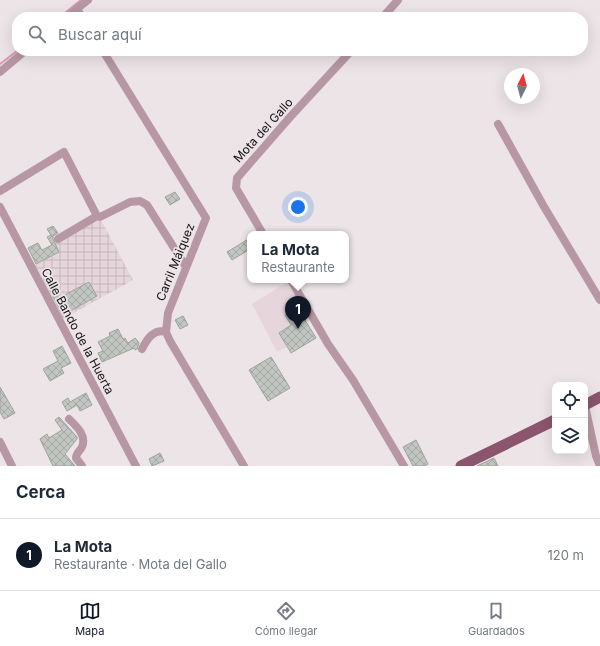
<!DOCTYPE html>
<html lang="es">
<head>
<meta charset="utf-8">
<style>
	:root { --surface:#fff; --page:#f2f2f3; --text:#1f2937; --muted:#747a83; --line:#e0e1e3; --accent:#111827 }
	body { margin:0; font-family:Inter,sans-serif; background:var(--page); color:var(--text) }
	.controls { position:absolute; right:12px; bottom:12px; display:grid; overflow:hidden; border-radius:8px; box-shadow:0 4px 16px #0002 }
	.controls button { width:36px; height:36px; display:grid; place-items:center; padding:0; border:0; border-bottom:1px solid var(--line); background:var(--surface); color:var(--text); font:20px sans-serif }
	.compass { position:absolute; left:504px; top:68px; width:36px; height:36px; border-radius:50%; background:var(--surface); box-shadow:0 4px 16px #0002; rotate:6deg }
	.you { position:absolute; left:298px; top:207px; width:14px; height:14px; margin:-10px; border:3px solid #fff; border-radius:50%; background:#1a73e8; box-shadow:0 0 0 6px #1a73e833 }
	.badge { display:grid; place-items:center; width:26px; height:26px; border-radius:50%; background:var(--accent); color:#fff; font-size:13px; font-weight:700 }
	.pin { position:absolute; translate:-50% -33px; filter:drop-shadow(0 1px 2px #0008) }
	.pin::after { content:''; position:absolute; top:21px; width:14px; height:12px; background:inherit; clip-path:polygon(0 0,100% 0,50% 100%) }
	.popup { position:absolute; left:247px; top:231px; width:102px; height:52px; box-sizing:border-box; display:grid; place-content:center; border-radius:8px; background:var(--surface); filter:drop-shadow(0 1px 3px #0005); font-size:13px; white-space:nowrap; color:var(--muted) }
	.popup b { font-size:15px; color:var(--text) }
	.popup::after { content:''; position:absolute; left:50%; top:100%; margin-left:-8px; border:8px solid transparent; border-top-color:var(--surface) }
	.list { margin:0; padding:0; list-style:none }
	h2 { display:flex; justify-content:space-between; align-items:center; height:52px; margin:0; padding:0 16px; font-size:17px }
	h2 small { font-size:13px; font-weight:400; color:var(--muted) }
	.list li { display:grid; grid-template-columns:26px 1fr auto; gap:12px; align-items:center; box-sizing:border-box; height:72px; padding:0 16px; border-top:1px solid var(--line) }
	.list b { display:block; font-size:15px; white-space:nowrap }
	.list p { margin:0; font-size:13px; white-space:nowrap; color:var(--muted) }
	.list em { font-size:13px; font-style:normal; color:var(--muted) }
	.icon { flex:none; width:22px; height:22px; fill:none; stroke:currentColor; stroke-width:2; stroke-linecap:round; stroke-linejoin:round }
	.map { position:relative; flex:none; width:600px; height:466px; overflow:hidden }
	.search { position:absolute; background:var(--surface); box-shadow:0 4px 16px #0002; left:12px; right:12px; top:12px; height:44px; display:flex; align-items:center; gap:10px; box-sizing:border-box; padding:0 14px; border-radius:16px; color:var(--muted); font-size:15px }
	.sheet { height:124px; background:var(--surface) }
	nav { display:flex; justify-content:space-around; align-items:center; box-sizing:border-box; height:56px; border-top:1px solid var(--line); background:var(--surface); font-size:11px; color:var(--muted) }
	nav a { display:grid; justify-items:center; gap:2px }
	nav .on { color:var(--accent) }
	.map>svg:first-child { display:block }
	.built { fill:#e6d6dc }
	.industrial { fill:url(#industrial-grid) }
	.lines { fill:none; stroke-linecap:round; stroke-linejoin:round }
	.stream { stroke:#dc95b3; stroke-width:2 }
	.building { fill:url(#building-cross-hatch); stroke:#9da39d }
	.minor { stroke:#b797a4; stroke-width:8 }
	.major { stroke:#8b556d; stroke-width:11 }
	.labels { text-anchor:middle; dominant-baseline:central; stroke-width:3.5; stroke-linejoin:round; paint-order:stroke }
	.street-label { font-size:12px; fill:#131011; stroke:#ece4e7 }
</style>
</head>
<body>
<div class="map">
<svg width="600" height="466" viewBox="0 0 600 466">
	<defs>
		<pattern id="industrial-grid" width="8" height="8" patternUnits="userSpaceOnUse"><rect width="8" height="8" fill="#e6d6dc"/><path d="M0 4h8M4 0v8" fill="none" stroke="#c4b7bc"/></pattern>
		<pattern id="building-cross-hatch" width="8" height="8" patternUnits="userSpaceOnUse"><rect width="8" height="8" fill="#c1c6c1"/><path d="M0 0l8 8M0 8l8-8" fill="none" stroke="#a5a9a5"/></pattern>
	</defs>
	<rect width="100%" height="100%" fill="#ece4e7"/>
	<path class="built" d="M 287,282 L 301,305 L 285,315 L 291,325 L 279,333 L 287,347 L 277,352 L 252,304 Z"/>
	<path class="industrial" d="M 101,220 L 133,280 L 63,319 L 35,265 L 59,252 L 54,243 L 89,223 Z"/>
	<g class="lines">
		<path class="stream" d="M 60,17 L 81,0
			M 0,64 L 17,51"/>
	</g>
	<path class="building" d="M 175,192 L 180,199 L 170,205 L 165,197 Z
		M 53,226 L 58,233 L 53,236 L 53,239 L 59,252 L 36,264 L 28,248 L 38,243 L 42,250 L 52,245 L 47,237 L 51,235 L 47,229 Z
		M 250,238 L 250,249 L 232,260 L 227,252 Z
		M 48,276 L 59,298 L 89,282 L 97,296 L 67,313 L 69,316 L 64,318 L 44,279 Z
		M 297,307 L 316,338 L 291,353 L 279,333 L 291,325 L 285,315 Z
		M 183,316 L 188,325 L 180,329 L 175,320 Z
		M 118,329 L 123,339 L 125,338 L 128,343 L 135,338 L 137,340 L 139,343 L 137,349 L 135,350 L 134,348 L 102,362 L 98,353 L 103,351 L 98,342 L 110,336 L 109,333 Z
		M 62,346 L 71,363 L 61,368 L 64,373 L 50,381 L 43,369 L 58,361 L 53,351 Z
		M 271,357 L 290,388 L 268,401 L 249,370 Z
		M 0,387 L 15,413 L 4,419 L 0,412 Z
		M 86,393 L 92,405 L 80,411 L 77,405 L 67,411 L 62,402 L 68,398 L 70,402 Z
		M 59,417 L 77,437 L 77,439 L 65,454 L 75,466 L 53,466 L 40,439 L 47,434 L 49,438 L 62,430 L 55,420 Z
		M 416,440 L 428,464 L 425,466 L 413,466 L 403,447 Z
		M 160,453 L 164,461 L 152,466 L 149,459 Z
		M 494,458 L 498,466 L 477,466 Z"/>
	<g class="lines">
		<path class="minor" d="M 77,9 L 82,17
			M 67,17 L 88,0
			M 383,17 L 398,0
			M 103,51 L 206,218 L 168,313 L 166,332 L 170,341 L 244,466
			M 0,72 L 25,51
			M 498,124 L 543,205 L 600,300
			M 0,191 L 64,152 L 97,216 L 100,217 L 130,202 L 140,201 L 147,205 L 186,267
			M 0,207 L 136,466
			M 263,234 L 236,188 L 237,178 L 291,116 L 351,51
			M 58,239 L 97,216
			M 291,280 L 328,344 L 353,380 L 404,466
			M 142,349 C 147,339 154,328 166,332
			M 585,406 L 596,456 L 600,466
			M 69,419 C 76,426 87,435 82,447 C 80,451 76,453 76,458 L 82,466
			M 0,442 L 12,466"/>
		<path class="major" d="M 585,405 L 600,397
			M 461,466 L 555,420"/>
	</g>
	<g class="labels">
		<g class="street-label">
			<text transform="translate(263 130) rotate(-48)">Mota del Gallo</text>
			<text transform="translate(175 262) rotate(-68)">Carril Máiquez</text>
			<text transform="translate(78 331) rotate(62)">Calle Bando de la Huerta</text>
		</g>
	</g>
</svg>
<div class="controls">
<button><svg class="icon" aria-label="locate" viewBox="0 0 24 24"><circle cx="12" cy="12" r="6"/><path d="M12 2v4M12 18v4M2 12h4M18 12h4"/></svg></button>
<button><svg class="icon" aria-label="layers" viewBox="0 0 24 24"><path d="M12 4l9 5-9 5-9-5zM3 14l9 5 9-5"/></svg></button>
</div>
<svg class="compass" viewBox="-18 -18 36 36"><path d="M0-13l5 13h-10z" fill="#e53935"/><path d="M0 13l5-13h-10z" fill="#747a83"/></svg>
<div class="you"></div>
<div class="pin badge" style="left:298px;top:329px">1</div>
<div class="popup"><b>La Mota</b>Restaurante</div>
<div class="search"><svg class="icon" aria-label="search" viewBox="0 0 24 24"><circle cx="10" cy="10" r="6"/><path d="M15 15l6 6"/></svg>Buscar aquí</div>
</div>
<section class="sheet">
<h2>Cerca<small></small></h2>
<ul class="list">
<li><span class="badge">1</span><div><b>La Mota</b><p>Restaurante · Mota del Gallo</p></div><em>120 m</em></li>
</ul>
</section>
<nav>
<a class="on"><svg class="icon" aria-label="map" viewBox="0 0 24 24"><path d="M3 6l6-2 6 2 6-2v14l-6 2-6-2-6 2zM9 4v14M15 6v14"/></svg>Mapa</a>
<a><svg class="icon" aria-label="directions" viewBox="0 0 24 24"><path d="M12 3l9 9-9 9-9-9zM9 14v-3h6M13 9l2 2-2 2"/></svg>Cómo llegar</a>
<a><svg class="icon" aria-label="saved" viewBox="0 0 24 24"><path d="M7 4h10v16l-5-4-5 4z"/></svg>Guardados</a>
</nav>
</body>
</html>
